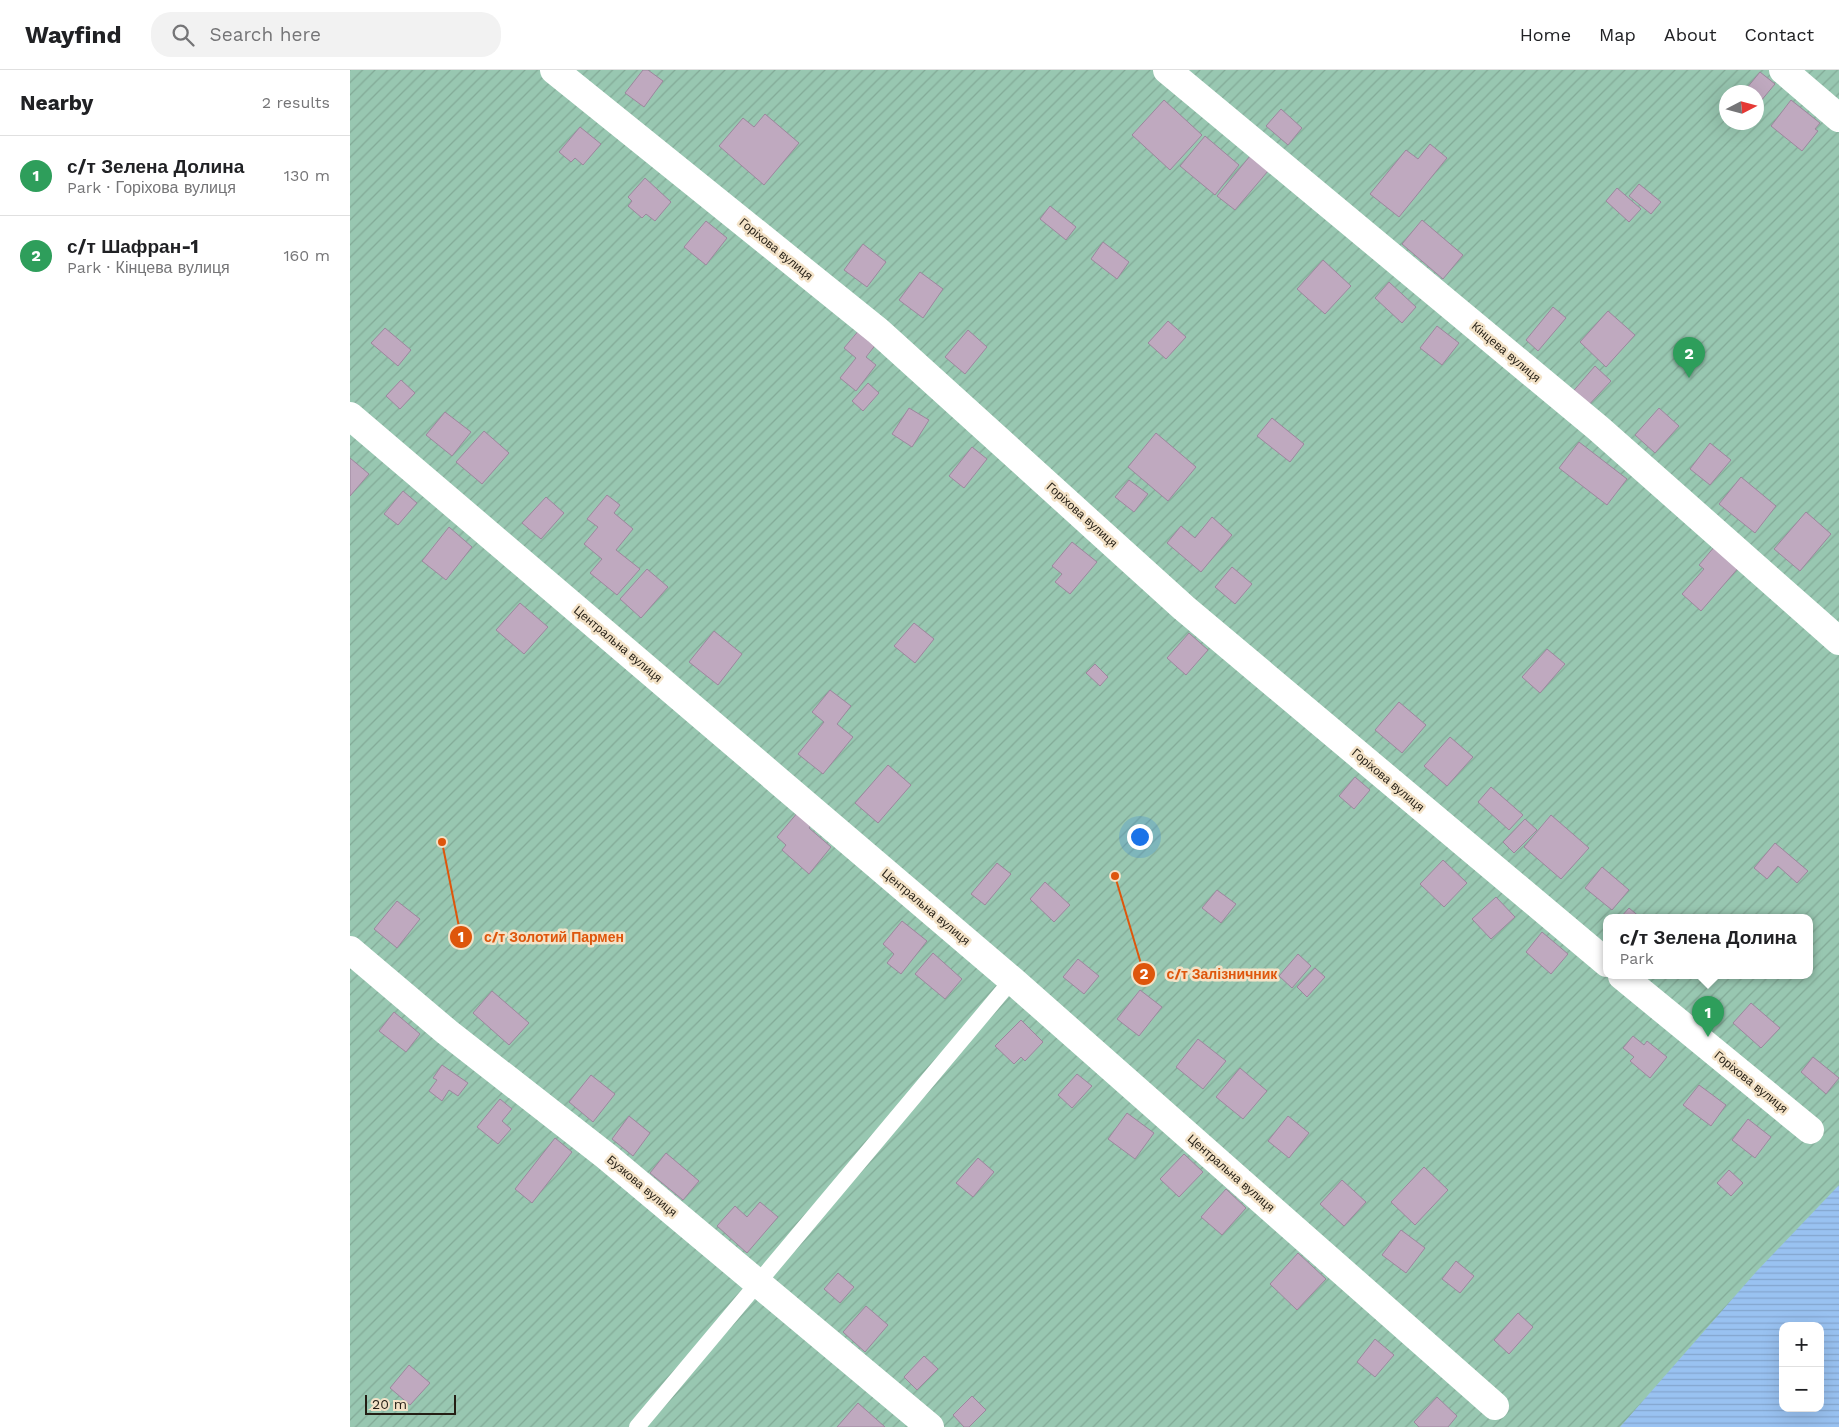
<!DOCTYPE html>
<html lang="en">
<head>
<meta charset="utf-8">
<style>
	:root { --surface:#fff; --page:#f2f2f2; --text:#202124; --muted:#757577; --line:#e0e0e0; --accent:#0f766e }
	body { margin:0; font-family:"Work Sans",sans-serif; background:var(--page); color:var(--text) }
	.controls { position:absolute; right:15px; bottom:15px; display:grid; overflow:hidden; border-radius:10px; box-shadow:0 5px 20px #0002 }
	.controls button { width:45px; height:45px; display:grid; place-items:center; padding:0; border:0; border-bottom:1px solid var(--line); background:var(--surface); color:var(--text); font:25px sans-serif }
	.compass { position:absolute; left:1369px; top:15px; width:45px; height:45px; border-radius:50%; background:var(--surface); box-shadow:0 5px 20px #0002; rotate:84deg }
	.scale { position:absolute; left:15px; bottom:12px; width:91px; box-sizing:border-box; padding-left:5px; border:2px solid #241e14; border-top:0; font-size:14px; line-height:18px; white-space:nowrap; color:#241e14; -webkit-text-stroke:4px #f3e2c7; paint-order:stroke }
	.you { position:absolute; left:789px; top:766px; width:18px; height:18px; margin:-12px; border:4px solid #fff; border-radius:50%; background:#1a73e8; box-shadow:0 0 0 8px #1a73e833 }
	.badge { display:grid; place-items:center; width:32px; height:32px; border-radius:50%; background:var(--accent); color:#fff; font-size:16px; font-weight:700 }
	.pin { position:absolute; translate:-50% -41px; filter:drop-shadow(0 1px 2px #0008) }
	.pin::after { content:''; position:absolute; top:26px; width:18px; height:15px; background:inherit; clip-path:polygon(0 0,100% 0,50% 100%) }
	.popup { position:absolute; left:1253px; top:844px; width:210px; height:65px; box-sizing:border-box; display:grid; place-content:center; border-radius:10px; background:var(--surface); filter:drop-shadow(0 1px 4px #0005); font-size:16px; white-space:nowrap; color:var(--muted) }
	.popup b { font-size:19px; color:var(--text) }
	.popup::after { content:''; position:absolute; left:50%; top:100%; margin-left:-10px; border:10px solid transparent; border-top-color:var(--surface) }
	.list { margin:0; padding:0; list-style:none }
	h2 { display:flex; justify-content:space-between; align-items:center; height:65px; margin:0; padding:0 20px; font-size:21px }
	h2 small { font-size:16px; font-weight:400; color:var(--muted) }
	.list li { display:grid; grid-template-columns:32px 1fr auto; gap:15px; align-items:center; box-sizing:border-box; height:80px; padding:0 20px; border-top:1px solid var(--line) }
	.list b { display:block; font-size:19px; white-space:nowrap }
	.list p { margin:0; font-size:16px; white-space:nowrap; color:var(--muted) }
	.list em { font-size:16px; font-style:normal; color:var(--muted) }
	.icon { flex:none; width:28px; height:28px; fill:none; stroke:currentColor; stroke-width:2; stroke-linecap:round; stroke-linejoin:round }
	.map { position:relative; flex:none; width:1489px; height:1357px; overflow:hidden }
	header { display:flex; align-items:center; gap:30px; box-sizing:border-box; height:70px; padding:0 25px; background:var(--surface); border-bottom:1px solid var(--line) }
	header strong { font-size:24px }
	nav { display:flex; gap:28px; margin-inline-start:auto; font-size:18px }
	.search { width:350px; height:45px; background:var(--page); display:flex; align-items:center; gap:12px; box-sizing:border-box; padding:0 18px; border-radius:20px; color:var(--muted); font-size:19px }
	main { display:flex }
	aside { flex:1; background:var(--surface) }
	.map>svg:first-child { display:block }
	.garden { fill:url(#garden-furrows); fill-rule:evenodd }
	.water { fill:url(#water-rules); fill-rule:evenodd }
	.building { fill:#bfa9bf; stroke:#9c879d }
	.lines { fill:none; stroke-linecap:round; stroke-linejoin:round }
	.service { stroke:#fff; stroke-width:16 }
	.minor { stroke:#fff; stroke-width:28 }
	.labels { text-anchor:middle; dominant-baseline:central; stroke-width:5; stroke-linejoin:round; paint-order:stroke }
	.street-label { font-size:12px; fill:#241e14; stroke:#f3e2c7 }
	.leader { fill:none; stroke:#de560c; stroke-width:2 }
	.callout-dot { fill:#de560c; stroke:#f3e2c7; stroke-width:2 }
	.mark-label { font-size:15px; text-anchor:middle; font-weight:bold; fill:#fff }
	.callout-label { font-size:14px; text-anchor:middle; font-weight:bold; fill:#de560c; stroke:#f3e2c7; stroke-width:5; stroke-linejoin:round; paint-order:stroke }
</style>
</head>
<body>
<header>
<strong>Wayfind</strong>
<div class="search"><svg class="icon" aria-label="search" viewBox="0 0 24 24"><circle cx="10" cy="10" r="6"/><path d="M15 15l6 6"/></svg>Search here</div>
<nav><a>Home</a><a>Map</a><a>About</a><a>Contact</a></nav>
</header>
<main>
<aside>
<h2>Nearby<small>2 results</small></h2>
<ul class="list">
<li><span class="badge" style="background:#2e9e5b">1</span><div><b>с/т Зелена Долина</b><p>Park · Горіхова вулиця</p></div><em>130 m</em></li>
<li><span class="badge" style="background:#2e9e5b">2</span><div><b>с/т Шафран-1</b><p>Park · Кінцева вулиця</p></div><em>160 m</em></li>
</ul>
</aside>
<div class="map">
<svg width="1489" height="1357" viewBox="0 0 1489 1357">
	<defs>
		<pattern id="garden-furrows" width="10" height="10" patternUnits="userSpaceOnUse" patternTransform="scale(1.25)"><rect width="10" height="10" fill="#98c7b1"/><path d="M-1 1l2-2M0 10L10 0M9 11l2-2" fill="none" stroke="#83aa97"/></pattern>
		<pattern id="water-rules" width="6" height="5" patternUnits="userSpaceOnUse" patternTransform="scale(1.25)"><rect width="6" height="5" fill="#99c2f1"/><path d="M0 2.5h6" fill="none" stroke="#84a6ce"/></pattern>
	</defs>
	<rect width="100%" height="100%" fill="#f3e2c7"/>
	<path class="garden" d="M 0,0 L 1489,0 L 1489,1357 L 0,1357 ZM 1376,22 L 1406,22 L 1406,52 L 1376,52 ZM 1257,848 L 1459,848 L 1459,906 L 1257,906 ZM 1433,1256 L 1470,1256 L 1470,1338 L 1433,1338 Z"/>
	<path class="water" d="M 1489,1115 L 1489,1357 L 1270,1357 L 1406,1202 ZM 1433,1256 L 1470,1256 L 1470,1338 L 1433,1338 Z"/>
	<path class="building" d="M 293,0 L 298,0 L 313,11 L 294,37 L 275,23 Z
		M 1410,2 L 1425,14 L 1410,32 L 1406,29 L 1406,22 L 1399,22 L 1396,19 Z
		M 814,30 L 852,65 L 820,100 L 782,65 Z
		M 1441,30 L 1470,53 L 1465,59 L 1468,61 L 1452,81 L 1421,56 Z
		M 931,39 L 952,58 L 938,75 L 916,56 Z
		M 415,44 L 449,73 L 414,115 L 369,76 L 393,48 L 404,57 Z
		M 230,57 L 251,74 L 233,95 L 225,88 L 221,92 L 209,82 Z
		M 855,66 L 889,95 L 865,125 L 830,96 Z
		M 1080,74 L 1097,88 L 1049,147 L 1020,124 L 1056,80 L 1068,89 Z
		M 900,86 L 918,101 L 885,140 L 867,126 Z
		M 295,108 L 321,132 L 305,151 L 296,144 L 292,148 L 278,136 L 282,131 L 278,127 Z
		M 1289,114 L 1311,132 L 1301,144 L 1279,126 Z
		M 1267,118 L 1291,139 L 1279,152 L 1256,131 Z
		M 700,136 L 726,157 L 716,170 L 690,149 Z
		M 1072,150 L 1113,185 L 1093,209 L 1052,174 Z
		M 356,151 L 377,168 L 356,195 L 334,177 Z
		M 753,172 L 779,192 L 767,209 L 741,189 Z
		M 513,174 L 536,192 L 517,217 L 494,200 Z
		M 973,190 L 1001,216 L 975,244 L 947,219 Z
		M 570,202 L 593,219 L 573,248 L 549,230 Z
		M 1039,212 L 1066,237 L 1052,253 L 1025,228 Z
		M 1203,237 L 1216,248 L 1188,281 L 1176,270 Z
		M 1258,241 L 1285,265 L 1256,297 L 1230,272 Z
		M 818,251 L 836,267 L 816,289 L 798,273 Z
		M 1087,256 L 1109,273 L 1092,295 L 1070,278 Z
		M 35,258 L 61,280 L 48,296 L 21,273 Z
		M 510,259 L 527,273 L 516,287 L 526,295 L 506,321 L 490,308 L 506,288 L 494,278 Z
		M 618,260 L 637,277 L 615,304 L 595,287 Z
		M 1245,296 L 1261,311 L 1235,339 L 1220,325 Z
		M 51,310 L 65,323 L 50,339 L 36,326 Z
		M 518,313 L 529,323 L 513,341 L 502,331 Z
		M 559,338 L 579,350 L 562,377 L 542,364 Z
		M 1309,338 L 1329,356 L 1305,383 L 1285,365 Z
		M 95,342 L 121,362 L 102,386 L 76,365 Z
		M 922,348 L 954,374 L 940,392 L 907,366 Z
		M 134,361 L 159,383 L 132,414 L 106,392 Z
		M 806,363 L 846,397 L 818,431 L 778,397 Z
		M 1229,372 L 1277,409 L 1257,435 L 1209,398 Z
		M 1360,373 L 1381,390 L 1360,415 L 1340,399 Z
		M 622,377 L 637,389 L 614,418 L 599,406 Z
		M 0,388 L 19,404 L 0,426 Z
		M 1391,407 L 1426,436 L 1405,463 L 1369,434 Z
		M 779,410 L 798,424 L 784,442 L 765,427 Z
		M 53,421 L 67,433 L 48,455 L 34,444 Z
		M 257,425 L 270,435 L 264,443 L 283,459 L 266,480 L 290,499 L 267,525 L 240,503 L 252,489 L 234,474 L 248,457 L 237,449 Z
		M 196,427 L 214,443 L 191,469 L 172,453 Z
		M 1456,442 L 1481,464 L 1450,501 L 1424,479 Z
		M 862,447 L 882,465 L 851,502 L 817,473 L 831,456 L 845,468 Z
		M 99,457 L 122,477 L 96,510 L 72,491 Z
		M 722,472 L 747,492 L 720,524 L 705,512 L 712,504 L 702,496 Z
		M 1365,476 L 1390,496 L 1351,541 L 1332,524 L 1354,499 L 1349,495 Z
		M 882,497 L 902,514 L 885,534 L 865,517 Z
		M 297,499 L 318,517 L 291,548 L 270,529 Z
		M 170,533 L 198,557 L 174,584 L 146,560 Z
		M 564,553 L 584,569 L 565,593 L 544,576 Z
		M 364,561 L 392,584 L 368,615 L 339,592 Z
		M 839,563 L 858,580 L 836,605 L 817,588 Z
		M 1197,579 L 1215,594 L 1190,623 L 1172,607 Z
		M 745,594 L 758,607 L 750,616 L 736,603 Z
		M 480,620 L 501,636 L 487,654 L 503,667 L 473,704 L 448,684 L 474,652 L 462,642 Z
		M 1049,632 L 1076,655 L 1052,683 L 1025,660 Z
		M 1100,667 L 1123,687 L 1097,716 L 1074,696 Z
		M 538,695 L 561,715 L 528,753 L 505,733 Z
		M 1005,707 L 1020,720 L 1004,739 L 989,726 Z
		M 1141,717 L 1173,745 L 1159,760 L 1128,732 Z
		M 448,742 L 462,754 L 459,758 L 481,777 L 459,804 L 432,780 L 436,775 L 427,767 Z
		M 1201,745 L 1239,778 L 1211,809 L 1174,777 Z
		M 1175,749 L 1187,760 L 1164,783 L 1153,772 Z
		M 1425,773 L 1458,801 L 1447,813 L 1428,796 L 1417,809 L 1404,798 Z
		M 1093,790 L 1117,813 L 1094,837 L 1070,814 Z
		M 647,793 L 661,804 L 635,835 L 621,824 Z
		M 1252,797 L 1279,820 L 1262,840 L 1235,818 Z
		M 695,812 L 720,835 L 704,852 L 680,829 Z
		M 867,820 L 886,834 L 871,853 L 852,838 Z
		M 1146,827 L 1165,847 L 1141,869 L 1122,849 Z
		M 47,831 L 70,849 L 47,878 L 24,859 Z
		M 1279,838 L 1291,848 L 1270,848 Z
		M 552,851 L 577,871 L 551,904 L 537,893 L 544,884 L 533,874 Z
		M 1192,862 L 1218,884 L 1201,904 L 1176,882 Z
		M 583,883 L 612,909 L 595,929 L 565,904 Z
		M 948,884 L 961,896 L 942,918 L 929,906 Z
		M 728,889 L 749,906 L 734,924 L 713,907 Z
		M 965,898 L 975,907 L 957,927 L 947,917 Z
		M 790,920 L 812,937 L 789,966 L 767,949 Z
		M 142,921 L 179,953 L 159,975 L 123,943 Z
		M 1401,933 L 1430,958 L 1411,978 L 1383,953 Z
		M 44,942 L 70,964 L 56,982 L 29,961 Z
		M 671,950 L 693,972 L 675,991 L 671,987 L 664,994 L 645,976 Z
		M 1283,966 L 1294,975 L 1297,971 L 1317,987 L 1300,1008 L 1280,991 L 1284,987 L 1273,978 Z
		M 848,969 L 876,991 L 853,1019 L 826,997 Z
		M 1463,987 L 1489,1008 L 1476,1024 L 1451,1002 Z
		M 92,995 L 118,1013 L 108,1026 L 99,1020 L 92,1031 L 79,1021 L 87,1010 L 83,1008 Z
		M 890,998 L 917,1021 L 893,1049 L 866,1027 Z
		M 727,1004 L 742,1016 L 722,1038 L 708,1025 Z
		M 241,1005 L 265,1024 L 243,1052 L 219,1032 Z
		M 1349,1015 L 1376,1035 L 1361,1056 L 1333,1035 Z
		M 150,1029 L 162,1039 L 152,1051 L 161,1059 L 148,1074 L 127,1057 Z
		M 777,1043 L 804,1063 L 785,1089 L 758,1069 Z
		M 279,1046 L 300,1063 L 283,1086 L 262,1069 Z
		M 938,1046 L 959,1063 L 939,1088 L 918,1071 Z
		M 1398,1049 L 1421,1067 L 1405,1088 L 1382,1070 Z
		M 205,1068 L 222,1082 L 182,1133 L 165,1119 Z
		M 316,1083 L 349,1111 L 333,1130 L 300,1103 Z
		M 834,1084 L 853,1102 L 829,1127 L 810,1109 Z
		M 628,1088 L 644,1102 L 623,1127 L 606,1113 Z
		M 1074,1097 L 1098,1120 L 1065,1155 L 1041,1132 Z
		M 1379,1100 L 1393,1113 L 1381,1126 L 1367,1113 Z
		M 992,1110 L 1016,1132 L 994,1156 L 970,1134 Z
		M 876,1119 L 896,1138 L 872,1165 L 851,1147 Z
		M 410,1132 L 428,1147 L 397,1183 L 367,1156 L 385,1136 L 397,1147 Z
		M 1051,1160 L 1075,1178 L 1056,1203 L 1032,1185 Z
		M 948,1183 L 976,1209 L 947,1240 L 920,1214 Z
		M 1106,1191 L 1124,1206 L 1110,1223 L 1092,1209 Z
		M 488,1203 L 504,1217 L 490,1233 L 474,1219 Z
		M 516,1236 L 538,1255 L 515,1282 L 493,1262 Z
		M 1168,1243 L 1183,1257 L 1159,1284 L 1144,1270 Z
		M 1025,1269 L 1044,1285 L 1025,1307 L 1007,1292 Z
		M 574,1286 L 588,1299 L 567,1320 L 554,1307 Z
		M 59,1295 L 80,1313 L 60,1335 L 40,1318 Z
		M 622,1326 L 636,1340 L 619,1357 L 614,1357 L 603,1345 Z
		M 1087,1327 L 1107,1346 L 1098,1357 L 1069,1357 L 1064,1352 Z
		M 508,1333 L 535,1357 L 487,1357 Z"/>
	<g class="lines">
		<path class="service" d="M 287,1357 L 662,910"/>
		<path class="minor" d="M 204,0 L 528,261 L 834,538 L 1257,893
			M 817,0 L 1248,358 L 1489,571
			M 1433,0 L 1489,48
			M 0,346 L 662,910 L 1145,1336
			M 0,880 L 97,962 L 256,1086 L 580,1357
			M 1272,906 L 1460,1060"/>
	</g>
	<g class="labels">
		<g class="street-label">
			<text transform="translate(426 179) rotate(39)">Горіхова вулиця</text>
			<text transform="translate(1156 282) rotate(40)">Кінцева вулиця</text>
			<text transform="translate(732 445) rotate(42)">Горіхова вулиця</text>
			<text transform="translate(268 574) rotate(40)">Центральна вулиця</text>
			<text transform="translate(1038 710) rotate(40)">Горіхова вулиця</text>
			<text transform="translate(576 837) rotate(40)">Центральна вулиця</text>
			<text transform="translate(1401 1012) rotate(39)">Горіхова вулиця</text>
			<text transform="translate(881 1103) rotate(41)">Центральна вулиця</text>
			<text transform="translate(292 1116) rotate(40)">Бузкова вулиця</text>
		</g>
	</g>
	<path class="leader" d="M92 772L111 867M765 806L794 904"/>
	<g class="callout-dot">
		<circle cx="92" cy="772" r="5"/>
		<circle cx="765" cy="806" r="5"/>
		<circle cx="111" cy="867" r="12"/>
		<circle cx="794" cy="904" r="12"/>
	</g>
	<g class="mark-label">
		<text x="111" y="872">1</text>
		<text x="794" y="909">2</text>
	</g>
	<g class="callout-label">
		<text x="204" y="872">с/т Золотий Пармен</text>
		<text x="872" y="909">с/т Залізничник</text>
	</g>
</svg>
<div class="controls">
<button>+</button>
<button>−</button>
</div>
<svg class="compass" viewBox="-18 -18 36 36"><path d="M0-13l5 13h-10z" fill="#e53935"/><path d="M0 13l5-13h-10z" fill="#757577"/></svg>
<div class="scale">20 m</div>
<div class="you"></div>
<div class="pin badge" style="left:1358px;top:967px;background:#2e9e5b">1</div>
<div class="popup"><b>с/т Зелена Долина</b>Park</div>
<div class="pin badge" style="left:1339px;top:308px;background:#2e9e5b">2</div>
</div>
</main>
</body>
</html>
